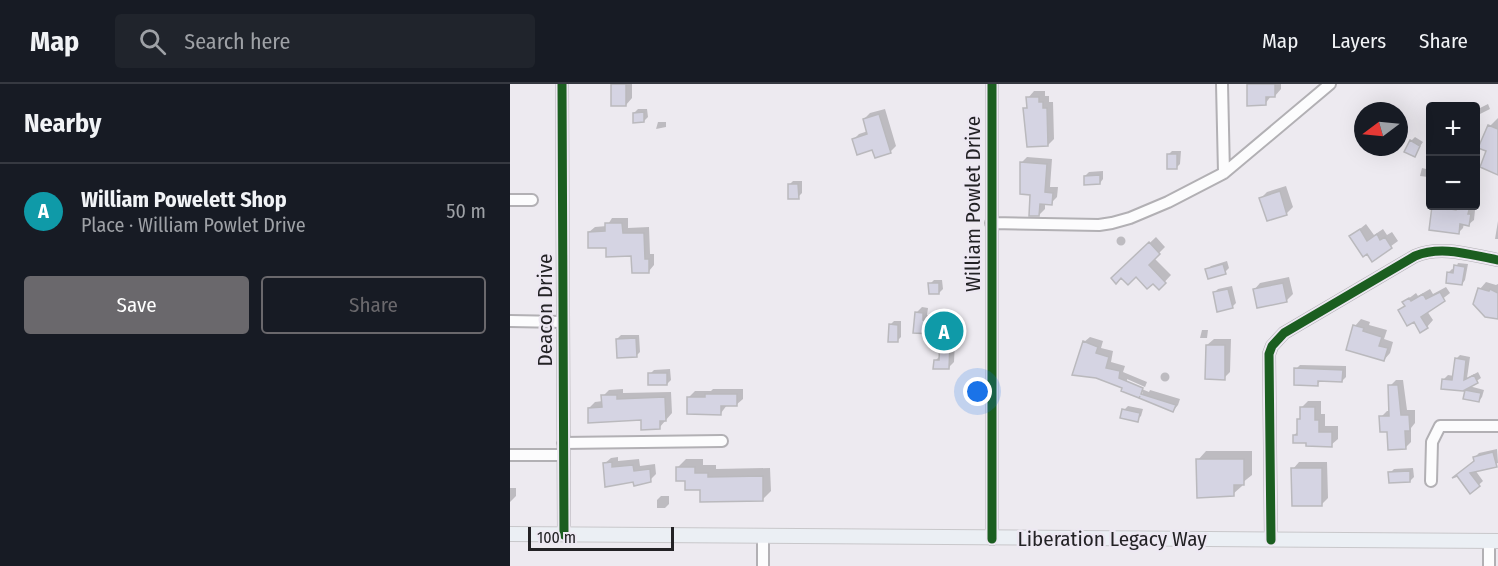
<!DOCTYPE html>
<html lang="en">
<head>
<meta charset="utf-8">
<style>
	:root { --surface:#171b24; --page:#20242c; --text:#f1f3f6; --muted:#9ea1a6; --line:#363941; --accent:#6a686c }
	body { margin:0; font-family:"Fira Sans Condensed",sans-serif; background:var(--page); color:var(--text) }
	.controls { position:absolute; right:18px; top:18px; display:grid; overflow:hidden; border-radius:6px; box-shadow:0 6px 24px #0002 }
	.controls button { width:54px; height:54px; display:grid; place-items:center; padding:0; border:0; border-bottom:2px solid var(--line); background:var(--surface); color:var(--text); font:30px sans-serif }
	.compass { position:absolute; left:844px; top:18px; width:54px; height:54px; border-radius:50%; background:var(--surface); box-shadow:0 6px 24px #0002; rotate:254deg }
	.scale { position:absolute; left:18px; bottom:15px; width:146px; box-sizing:border-box; padding-left:6px; border:3px solid #232225; border-top:0; font-size:16px; line-height:21px; white-space:nowrap; color:#232225; -webkit-text-stroke:4px #ede8f2; paint-order:stroke }
	.you { position:absolute; left:468px; top:308px; width:21px; height:21px; margin:-15px; border:4px solid #fff; border-radius:50%; background:#1a73e8; box-shadow:0 0 0 9px #1a73e833 }
	.badge { display:grid; place-items:center; width:39px; height:39px; border-radius:50%; background:var(--accent); color:#fff; font-size:20px; font-weight:700 }
	.pin { position:absolute; translate:-50% -50%; border:3px solid #fff; box-shadow:0 2px 6px #0006 }
	.list { margin:0; padding:0; list-style:none }
	h2 { display:flex; justify-content:space-between; align-items:center; height:78px; margin:0; padding:0 24px; font-size:26px }
	h2 small { font-size:20px; font-weight:400; color:var(--muted) }
	.list li { display:grid; grid-template-columns:39px 1fr auto; gap:18px; align-items:center; box-sizing:border-box; height:96px; padding:0 24px; border-top:2px solid var(--line) }
	.list b { display:block; font-size:22px; white-space:nowrap }
	.list p { margin:0; font-size:20px; white-space:nowrap; color:var(--muted) }
	.list em { font-size:20px; font-style:normal; color:var(--muted) }
	.actions { display:flex; gap:12px; padding:18px 24px }
	.actions a { flex:1; padding:14px 0; border:2px solid var(--accent); border-radius:6px; text-align:center; font-size:21px; color:var(--accent) }
	.actions .main { background:var(--accent); color:#fff }
	.icon { flex:none; width:33px; height:33px; fill:none; stroke:currentColor; stroke-width:2; stroke-linecap:round; stroke-linejoin:round }
	.map { position:relative; flex:none; width:988px; height:482px; overflow:hidden }
	header { display:flex; align-items:center; gap:36px; box-sizing:border-box; height:84px; padding:0 30px; background:var(--surface); border-bottom:2px solid var(--line) }
	header strong { font-size:28px }
	nav { display:flex; gap:33px; margin-inline-start:auto; font-size:21px }
	.search { width:420px; height:54px; background:var(--page); display:flex; align-items:center; gap:15px; box-sizing:border-box; padding:0 21px; border-radius:6px; color:var(--muted); font-size:22px }
	main { display:flex }
	aside { flex:1; background:var(--surface) }
	.map>svg:first-child { display:block }
	.shadow { fill:#0003 }
	.building { fill:#d5d4e3; stroke:#bab9bd; stroke-width:1.5 }
	.lines { fill:none; stroke-linecap:round; stroke-linejoin:round }
	.minor-casing { stroke:#b2b0b4; stroke-width:14 }
	.major-casing { stroke:#c8c7ca; stroke-width:16 }
	.minor { stroke:#fcfcfd; stroke-width:10 }
	.major { stroke:#ebeff4; stroke-width:14 }
	.cycleway-casing { stroke:#ede8f2; stroke-width:13 }
	.cycleway { stroke:#1b5e20; stroke-width:9 }
	.labels { text-anchor:middle; dominant-baseline:central; stroke-width:5; stroke-linejoin:round; paint-order:stroke }
	.street-label { font-size:21px; fill:#232225; stroke:#ede8f2 }
</style>
</head>
<body>
<header>
<strong>Map</strong>
<div class="search"><svg class="icon" aria-label="search" viewBox="0 0 24 24"><circle cx="10" cy="10" r="6"/><path d="M15 15l6 6"/></svg>Search here</div>
<nav><a>Map</a><a>Layers</a><a>Share</a></nav>
</header>
<main>
<aside>
<h2>Nearby<small></small></h2>
<ul class="list">
<li><span class="badge" style="background:#0f9aa8">A</span><div><b>William Powelett Shop</b><p>Place · William Powlet Drive</p></div><em>50 m</em></li>
</ul>
<div class="actions"><a class="main">Save</a><a>Share</a></div>
</aside>
<div class="map">
<svg width="988" height="482" viewBox="0 0 988 482">
	<rect width="100%" height="100%" fill="#edeaf0"/>
	<path class="shadow" d="M 103,0 L 131,0 L 122,0 L 122,14 L 116,21 Z
		M 738,0 L 771,0 L 771,5 L 765,12 L 761,12 L 755,20 Z
		M 524,7 L 535,7 L 535,12 L 539,12 L 539,18 L 543,18 L 544,55 L 538,61 L 515,25 L 518,22 L 518,14 Z
		M 978,20 L 980,25 L 970,30 L 968,25 Z
		M 128,25 L 137,25 L 138,33 L 134,37 L 124,29 Z
		M 375,25 L 386,62 L 380,68 L 363,64 L 344,55 L 349,50 L 358,47 L 354,35 L 360,29 Z
		M 988,34 L 988,89 L 978,67 L 980,42 Z
		M 148,38 L 156,38 L 156,43 L 146,45 Z
		M 905,53 L 913,58 L 904,71 L 901,57 Z
		M 662,67 L 671,67 L 670,80 L 666,84 L 658,71 Z
		M 517,73 L 542,75 L 540,103 L 548,103 L 547,113 L 541,119 L 535,119 L 535,125 L 529,131 L 511,79 Z
		M 912,84 L 920,86 L 918,93 L 910,92 Z
		M 593,87 L 593,95 L 590,99 L 575,92 L 579,88 Z
		M 283,97 L 292,97 L 292,109 L 288,113 L 279,101 Z
		M 776,102 L 783,123 L 777,129 L 758,136 L 751,114 L 757,108 Z
		M 925,122 L 951,122 L 965,126 L 964,136 L 959,140 L 954,139 L 953,144 L 948,149 L 924,123 Z
		M 102,134 L 118,134 L 118,144 L 139,143 L 140,170 L 144,170 L 144,181 L 139,187 L 123,171 L 97,163 L 79,148 L 85,143 L 97,142 Z
		M 988,137 L 988,155 L 985,155 Z
		M 856,140 L 864,151 L 873,145 L 877,151 L 882,148 L 888,157 L 862,176 L 841,152 Z
		M606.5 157a4.5 4.5 0 1 1 9 0a4.5 4.5 0 1 1-9 0Z
		M 646,153 L 655,163 L 644,174 L 661,191 L 649,204 L 643,197 L 626,191 L 603,194 Z
		M 717,177 L 719,184 L 715,188 L 697,186 L 701,182 Z
		M 948,179 L 958,180 L 955,196 L 952,200 L 939,188 L 942,185 L 945,186 Z
		M 779,193 L 783,210 L 777,216 L 744,206 L 750,199 Z
		M 424,196 L 432,196 L 433,205 L 429,209 L 420,200 Z
		M 976,198 L 986,201 L 988,200 L 988,234 L 970,205 Z
		M 722,202 L 726,219 L 722,223 L 704,209 L 708,205 Z
		M 936,203 L 940,209 L 917,227 L 923,236 L 917,243 L 890,227 L 896,221 L 894,218 L 906,209 L 908,212 L 920,205 L 923,210 Z
		M 412,223 L 418,224 L 417,231 L 451,233 L 450,251 L 445,256 L 444,278 L 438,284 L 425,277 L 431,271 L 431,256 L 406,229 Z
		M 851,235 L 860,238 L 859,241 L 877,246 L 874,255 L 883,258 L 880,269 L 874,276 L 845,242 Z
		M 384,237 L 391,237 L 391,253 L 387,257 L 380,241 Z
		M 692,246 L 698,246 L 697,254 L 690,254 Z
		M 111,251 L 129,251 L 130,268 L 126,272 L 107,255 Z
		M 580,253 L 593,257 L 591,264 L 603,267 L 601,278 L 615,282 L 613,288 L 637,298 L 635,303 L 617,295 L 617,299 L 639,308 L 640,306 L 670,315 L 668,321 L 663,327 L 631,313 L 633,308 L 628,312 L 614,303 L 586,293 L 574,258 Z
		M 704,255 L 721,255 L 720,288 L 714,294 L 697,261 Z
		M 950,271 L 960,273 L 957,294 L 968,288 L 971,294 L 959,302 L 974,306 L 972,313 L 969,317 L 955,314 L 957,303 L 934,295 L 938,291 L 944,292 L 946,275 Z
		M 790,281 L 836,282 L 836,293 L 832,297 L 812,296 L 807,300 L 786,285 Z
		M 160,285 L 161,296 L 157,300 L 140,290 L 144,286 Z
		M650.5 293a4.5 4.5 0 1 1 9 0a4.5 4.5 0 1 1-9 0Z
		M 886,296 L 893,296 L 897,326 L 905,326 L 905,339 L 901,344 L 901,358 L 895,364 L 879,346 L 871,333 L 877,327 L 880,327 L 880,302 Z
		M 113,305 L 113,309 L 161,308 L 162,329 L 149,344 L 132,334 L 79,324 L 85,318 L 93,317 L 93,312 L 99,306 Z
		M 203,305 L 233,305 L 233,315 L 226,321 L 217,321 L 211,329 L 179,313 L 185,307 L 201,307 Z
		M 798,317 L 811,317 L 811,330 L 815,330 L 815,342 L 828,342 L 828,355 L 821,361 L 798,358 L 784,351 L 789,347 L 792,323 Z
		M 618,322 L 633,325 L 631,332 L 627,336 L 614,326 Z
		M 987,365 L 988,379 L 965,386 L 973,397 L 961,408 L 947,391 L 966,376 L 965,373 L 969,369 Z
		M 696,367 L 742,367 L 742,391 L 732,399 L 732,402 L 723,410 L 688,376 Z
		M 108,373 L 108,377 L 129,375 L 130,382 L 145,380 L 146,390 L 140,396 L 125,396 L 94,380 L 101,374 Z
		M 176,375 L 193,375 L 193,381 L 206,381 L 206,385 L 260,384 L 261,407 L 252,416 L 191,405 L 176,395 L 167,384 Z
		M 789,378 L 817,378 L 818,414 L 811,421 L 783,385 Z
		M 903,384 L 904,393 L 900,397 L 880,389 L 884,385 Z
		M 0,404 L 6,404 L 6,412 L 0,418 Z
		M 151,412 L 159,412 L 159,420 L 155,424 L 147,424 L 147,416 Z"/>
	<path class="building" d="M 101,0 L 116,0 L 116,22 L 101,22 Z
		M 737,0 L 765,0 L 765,13 L 756,13 L 756,21 L 737,22 Z
		M 516,13 L 529,13 L 529,18 L 533,18 L 533,24 L 537,24 L 538,62 L 517,63 L 513,24 L 517,24 Z
		M 134,28 L 134,38 L 123,39 L 123,29 Z
		M 369,30 L 381,69 L 365,74 L 362,66 L 347,71 L 342,55 L 357,50 L 353,35 Z
		M 978,41 L 988,45 L 988,91 L 970,83 L 976,67 L 968,64 Z
		M 900,56 L 910,62 L 905,73 L 894,68 Z
		M 657,70 L 667,70 L 667,85 L 657,85 Z
		M 510,78 L 537,80 L 535,108 L 543,109 L 542,121 L 530,120 L 529,132 L 519,132 L 520,111 L 510,110 Z
		M 590,91 L 590,100 L 574,101 L 574,92 Z
		M 278,100 L 288,100 L 289,115 L 278,115 Z
		M 770,107 L 777,131 L 757,137 L 749,114 Z
		M 922,122 L 946,126 L 947,122 L 960,122 L 958,130 L 961,130 L 959,142 L 950,140 L 949,150 L 919,146 Z
		M 95,139 L 112,139 L 113,149 L 134,149 L 135,175 L 139,175 L 139,189 L 122,189 L 121,172 L 96,173 L 96,164 L 78,164 L 78,148 L 95,147 Z
		M 850,145 L 857,157 L 867,150 L 870,156 L 875,153 L 882,164 L 862,178 L 857,170 L 853,173 L 839,152 Z
		M 639,158 L 650,170 L 639,181 L 656,199 L 649,206 L 643,200 L 637,205 L 626,193 L 618,201 L 611,194 L 606,200 L 601,194 Z
		M 713,180 L 716,190 L 698,195 L 695,185 Z
		M 944,181 L 955,183 L 952,201 L 936,199 L 937,188 L 943,189 Z
		M 418,199 L 429,199 L 429,210 L 419,210 Z
		M 773,199 L 777,218 L 747,224 L 743,205 Z
		M 968,204 L 979,207 L 980,205 L 988,209 L 988,235 L 975,233 L 963,220 Z
		M 718,205 L 723,224 L 707,228 L 703,208 Z
		M 930,208 L 935,217 L 911,233 L 918,244 L 910,249 L 904,238 L 897,242 L 888,226 L 895,222 L 892,218 L 899,214 L 901,217 L 913,210 L 916,215 Z
		M 405,228 L 413,229 L 413,236 L 447,238 L 445,258 L 440,258 L 439,285 L 423,285 L 424,276 L 429,276 L 430,258 L 421,256 L 422,250 L 403,249 Z
		M 379,240 L 388,241 L 388,258 L 378,258 Z
		M 843,241 L 854,244 L 853,247 L 872,253 L 869,262 L 878,264 L 874,277 L 836,266 Z
		M 126,254 L 127,273 L 107,274 L 106,255 Z
		M 573,257 L 588,263 L 586,269 L 599,273 L 596,284 L 610,287 L 609,294 L 633,304 L 631,310 L 666,321 L 663,328 L 629,314 L 630,312 L 629,314 L 611,307 L 612,304 L 586,294 L 562,291 Z
		M 696,261 L 715,261 L 715,296 L 695,295 Z
		M 945,274 L 956,276 L 954,296 L 964,291 L 968,299 L 953,307 L 931,305 L 932,295 L 942,296 Z
		M 784,284 L 833,286 L 832,298 L 808,297 L 808,302 L 784,301 Z
		M 138,289 L 157,289 L 157,301 L 138,301 Z
		M 878,301 L 888,301 L 891,331 L 899,331 L 900,347 L 895,347 L 896,365 L 878,366 L 877,348 L 870,348 L 869,332 L 879,332 Z
		M 955,306 L 971,309 L 969,318 L 953,315 Z
		M 195,310 L 227,310 L 227,322 L 211,322 L 211,331 L 177,330 L 177,313 L 195,313 Z
		M 91,311 L 107,311 L 107,315 L 155,313 L 156,337 L 150,337 L 150,345 L 131,346 L 131,336 L 78,339 L 78,324 L 92,323 Z
		M 790,323 L 805,323 L 805,336 L 809,336 L 809,348 L 822,348 L 822,363 L 796,362 L 796,359 L 783,359 L 783,351 L 787,351 L 787,335 L 790,335 Z
		M 612,325 L 630,329 L 628,338 L 610,334 Z
		M 983,368 L 987,383 L 960,389 L 970,402 L 960,410 L 947,392 L 942,394 L 964,377 L 963,373 Z
		M 686,375 L 734,375 L 734,401 L 724,401 L 724,412 L 687,414 Z
		M 102,378 L 102,383 L 123,381 L 124,387 L 140,385 L 141,398 L 124,402 L 123,398 L 95,403 L 93,379 Z
		M 166,383 L 185,383 L 185,389 L 198,389 L 198,393 L 253,392 L 253,417 L 190,418 L 190,406 L 175,406 L 175,397 L 166,397 Z
		M 781,384 L 812,384 L 812,422 L 782,422 Z
		M 900,387 L 900,398 L 879,399 L 878,388 Z"/>
	<g class="lines">
		<defs>
			<path id="minor" d="M 52,0 L 54,451
				M 482,0 L 482,455
				M 712,0 L 714,89
				M 0,116 L 22,116
				M 481,139 L 589,141 L 602,139 L 620,134 L 658,118 L 714,89 L 820,0
				M 0,237 L 53,238
				M 53,359 L 212,357
				M 0,371 L 53,371
				M 921,397 L 922,358 L 930,342 L 988,342
				M 253,451 L 253,482
				M 761,456 L 759,270 L 762,262 L 774,249 L 905,172 C 932,161 960,171 988,176
				M 979,482 L 979,457"/>
			<path id="major" d="M 0,450 L 988,457"/>
		</defs>
		<use href="#minor" class="minor-casing"/>
		<use href="#major" class="major-casing"/>
		<use href="#minor" class="minor"/>
		<use href="#major" class="major"/>
		<defs>
			<path id="cycleway" d="M 52,0 L 54,451
				M 482,0 L 482,455
				M 761,456 L 759,270 L 762,262 L 774,249 L 905,172 C 932,161 960,171 988,176"/>
		</defs>
		<use href="#cycleway" class="cycleway-casing"/>
		<use href="#cycleway" class="cycleway"/>
	</g>
	<g class="labels">
		<g class="street-label">
			<text transform="translate(463 120) rotate(-90)">William Powlet Drive</text>
			<text transform="translate(35 226) rotate(-90)">Deacon Drive</text>
			<text x="602" y="455">Liberation Legacy Way</text>
		</g>
	</g>
</svg>
<div class="controls">
<button>+</button>
<button>−</button>
</div>
<svg class="compass" viewBox="-18 -18 36 36"><path d="M0-13l5 13h-10z" fill="#e53935"/><path d="M0 13l5-13h-10z" fill="#9ea1a6"/></svg>
<div class="scale">100 m</div>
<div class="you"></div>
<div class="pin badge" style="left:434px;top:247px;background:#0f9aa8">A</div>
</div>
</main>
</body>
</html>
